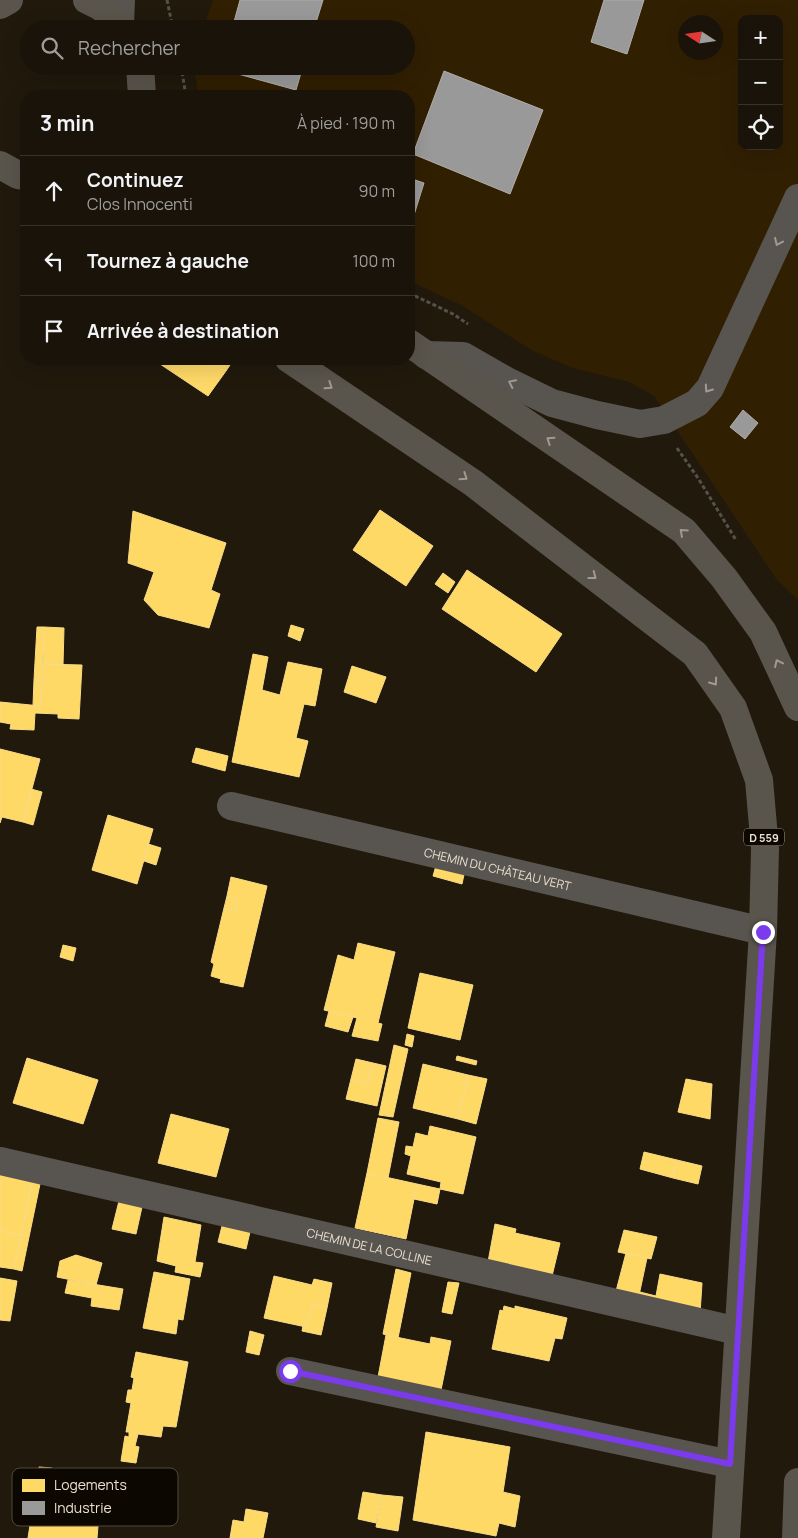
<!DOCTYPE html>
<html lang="fr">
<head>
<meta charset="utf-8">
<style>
	:root { --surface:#191309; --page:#221c12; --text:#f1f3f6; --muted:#9f9e9c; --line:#37322a }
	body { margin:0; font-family:Manrope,sans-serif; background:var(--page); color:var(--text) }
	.controls { position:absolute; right:15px; top:15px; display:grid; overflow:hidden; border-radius:10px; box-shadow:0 5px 20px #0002 }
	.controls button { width:45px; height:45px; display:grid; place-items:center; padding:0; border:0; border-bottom:1px solid var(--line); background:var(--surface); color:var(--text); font:25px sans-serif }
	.compass { position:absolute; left:678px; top:15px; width:45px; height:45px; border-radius:50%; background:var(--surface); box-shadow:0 5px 20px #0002; rotate:282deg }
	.stop { position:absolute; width:15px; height:15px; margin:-11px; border:4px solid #7c3aed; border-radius:50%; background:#fff }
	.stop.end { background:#7c3aed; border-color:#fff; box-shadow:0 1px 5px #0008 }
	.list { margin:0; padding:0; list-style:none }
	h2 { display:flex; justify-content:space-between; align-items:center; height:65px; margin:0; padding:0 20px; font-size:21px }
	h2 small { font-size:16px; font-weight:400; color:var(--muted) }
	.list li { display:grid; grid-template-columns:32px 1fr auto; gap:15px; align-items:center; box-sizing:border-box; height:70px; padding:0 20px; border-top:1px solid var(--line) }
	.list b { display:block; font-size:19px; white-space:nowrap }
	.list p { margin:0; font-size:16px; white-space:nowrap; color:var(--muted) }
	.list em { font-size:16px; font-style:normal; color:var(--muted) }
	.icon { flex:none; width:28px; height:28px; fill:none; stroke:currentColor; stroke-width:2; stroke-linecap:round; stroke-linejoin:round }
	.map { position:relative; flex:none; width:798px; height:1538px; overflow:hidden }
	.search { position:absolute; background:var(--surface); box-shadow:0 5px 20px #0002; left:20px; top:20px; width:395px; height:55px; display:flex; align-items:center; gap:12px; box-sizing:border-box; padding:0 18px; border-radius:28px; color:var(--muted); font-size:19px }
	.panel { position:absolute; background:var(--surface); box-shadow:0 5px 20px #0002; left:20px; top:90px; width:395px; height:275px; border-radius:20px }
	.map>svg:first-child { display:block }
	.built { fill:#311f02; fill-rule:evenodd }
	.homes { fill:#ffd966; stroke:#f9db86 }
	.industry { fill:#999; stroke:#b1aeaa }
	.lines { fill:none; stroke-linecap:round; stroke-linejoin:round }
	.path { stroke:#56514a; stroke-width:3; stroke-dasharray:4 2.5; stroke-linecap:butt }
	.minor { stroke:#58544f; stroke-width:28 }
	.major { stroke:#59544c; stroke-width:28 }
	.oneway { stroke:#a19a90 }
	.oneway2 { stroke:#a29a8e }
	.route { stroke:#7c3aed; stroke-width:6 }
	.labels { text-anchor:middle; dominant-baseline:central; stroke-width:5; stroke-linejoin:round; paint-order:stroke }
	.shield { fill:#0d0701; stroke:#a89e93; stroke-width:1 }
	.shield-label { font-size:11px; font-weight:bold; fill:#eadfd1 }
	.street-label { font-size:12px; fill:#eadfd1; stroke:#0d0701 }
	.key { fill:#0d0701; stroke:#4f483f; stroke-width:1 }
	.key-label { font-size:14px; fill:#eadfd1 }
</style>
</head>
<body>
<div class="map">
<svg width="798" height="1538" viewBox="0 0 798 1538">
	<rect width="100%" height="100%" fill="#21190c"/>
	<path class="built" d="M 213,0 L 798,0 L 798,600 L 777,580 L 654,396 L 629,382 L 573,368 L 533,351 L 461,305 L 409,281 L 409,96 L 199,96 L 193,66 L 406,66 L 406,29 L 203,29 ZM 742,19 L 779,19 L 779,146 L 742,146 ZM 686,22 L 716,22 L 716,52 L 686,52 Z"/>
	<path class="homes" d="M 158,359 L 234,359 L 226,371 L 213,362 L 196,388 L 157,362 Z
		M 213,362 L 226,371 L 208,396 L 196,388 Z
		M 380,510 L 433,546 L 406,586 L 353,550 Z
		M 133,511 L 226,543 L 211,590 L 220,594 L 209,628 L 158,615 L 144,600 L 154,572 L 128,563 Z
		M 467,570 L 562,634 L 536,672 L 442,609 Z
		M 443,573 L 455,582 L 448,593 L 435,584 Z
		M 291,625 L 304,629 L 300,641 L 288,636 Z
		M 37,627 L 44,627 L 42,681 L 34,680 Z
		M 44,627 L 64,628 L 63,665 L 43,664 Z
		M 253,654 L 268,657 L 262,690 L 280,695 L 288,662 L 322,669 L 315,706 L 304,704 L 296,738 L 308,741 L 299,777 L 232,762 Z
		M 43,664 L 82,665 L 79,719 L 58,718 L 58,714 L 35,713 L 34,730 L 10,729 L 11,724 L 0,722 L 0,702 L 41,706 Z
		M 352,666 L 386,677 L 376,703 L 344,692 Z
		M 34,680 L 42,681 L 41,706 L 33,705 Z
		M 196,748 L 228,756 L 225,771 L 192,762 Z
		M 0,749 L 40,759 L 23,822 L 2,817 L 0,823 Z
		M 31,789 L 42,792 L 33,825 L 23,822 Z
		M 108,815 L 153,829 L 137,884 L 92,870 Z
		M 148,844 L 161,848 L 156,865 L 144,861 Z
		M 437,862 L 465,870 L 462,884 L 433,876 Z
		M 231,877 L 267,886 L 243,987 L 220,982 L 221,979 L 211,976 L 214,964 L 211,962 L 224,908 L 235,911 L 238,900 L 227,896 Z
		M 227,896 L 238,900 L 235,911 L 224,908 Z
		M 358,943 L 395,952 L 378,1023 L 382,1024 L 378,1041 L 352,1036 L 357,1018 L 324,1010 L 338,955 L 354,960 Z
		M 63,945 L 76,948 L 73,961 L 60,957 Z
		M 420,973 L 473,985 L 460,1040 L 408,1028 Z
		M 329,1011 L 353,1017 L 348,1032 L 325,1026 Z
		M 407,1034 L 414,1036 L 412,1047 L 405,1045 Z
		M 394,1045 L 408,1049 L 393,1117 L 379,1115 Z
		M 457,1056 L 477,1061 L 476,1065 L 456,1060 Z
		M 27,1058 L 98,1080 L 83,1124 L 13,1103 Z
		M 356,1059 L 373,1063 L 368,1084 L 351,1079 Z
		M 373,1063 L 386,1066 L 377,1106 L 346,1099 L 351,1079 L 368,1084 Z
		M 423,1064 L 468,1075 L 458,1119 L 413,1108 Z
		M 468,1075 L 487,1079 L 476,1124 L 458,1119 Z
		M 686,1079 L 712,1084 L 710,1119 L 678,1112 Z
		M 171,1114 L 229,1129 L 216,1177 L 158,1163 Z
		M 378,1118 L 399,1122 L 388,1178 L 367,1173 Z
		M 430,1126 L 476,1137 L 463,1194 L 440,1189 L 441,1182 L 407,1174 L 411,1156 L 405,1154 L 406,1146 L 413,1147 L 416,1133 L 428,1136 Z
		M 644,1152 L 677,1160 L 673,1178 L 640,1169 Z
		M 677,1160 L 702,1166 L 698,1184 L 673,1178 Z
		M 367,1173 L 417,1184 L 406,1239 L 355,1228 Z
		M 0,1175 L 32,1182 L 21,1235 L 0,1231 Z
		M 32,1182 L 40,1184 L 29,1237 L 21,1235 Z
		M 417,1184 L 440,1189 L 437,1204 L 414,1199 Z
		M 119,1201 L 142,1207 L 136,1234 L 112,1229 Z
		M 164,1217 L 201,1225 L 195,1262 L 203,1263 L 200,1277 L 175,1272 L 176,1266 L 157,1261 Z
		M 495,1224 L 516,1229 L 515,1233 L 560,1243 L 552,1276 L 488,1262 Z
		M 222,1226 L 250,1232 L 246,1249 L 218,1242 Z
		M 624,1230 L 657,1237 L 651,1259 L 618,1252 Z
		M 0,1231 L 21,1235 L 14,1269 L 0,1267 Z
		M 21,1235 L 29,1237 L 22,1271 L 14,1269 Z
		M 626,1253 L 647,1258 L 638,1300 L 615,1295 Z
		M 76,1255 L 102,1263 L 96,1285 L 57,1277 L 60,1261 Z
		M 396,1269 L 411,1273 L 398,1338 L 383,1334 Z
		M 154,1272 L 190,1279 L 183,1320 L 178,1319 L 176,1334 L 143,1328 Z
		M 660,1274 L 702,1283 L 700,1314 L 638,1300 L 640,1292 L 656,1296 Z
		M 274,1276 L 312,1285 L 314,1279 L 332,1283 L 327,1308 L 313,1304 L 306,1327 L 264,1318 Z
		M 0,1278 L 17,1281 L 10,1321 L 0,1320 Z
		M 68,1280 L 123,1289 L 119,1310 L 91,1306 L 92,1298 L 65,1293 Z
		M 448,1282 L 459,1283 L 452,1314 L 442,1312 Z
		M 313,1304 L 327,1308 L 321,1335 L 302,1331 L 303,1326 L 306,1327 Z
		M 504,1306 L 515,1309 L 515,1306 L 567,1318 L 562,1339 L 555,1338 L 549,1361 L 492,1349 L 500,1310 L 503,1311 Z
		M 250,1331 L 264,1335 L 259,1355 L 246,1352 Z
		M 386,1335 L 430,1344 L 431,1337 L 451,1341 L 441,1390 L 378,1377 Z
		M 136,1352 L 188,1362 L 176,1427 L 163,1426 L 161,1437 L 138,1434 L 135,1446 L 139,1447 L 136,1463 L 121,1461 L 125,1436 L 129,1437 L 129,1432 L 126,1432 L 131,1403 L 126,1402 L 128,1390 L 132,1390 L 134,1378 L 131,1377 Z
		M 426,1432 L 510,1447 L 503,1492 L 520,1496 L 515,1527 L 499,1523 L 496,1536 L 413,1520 Z
		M 39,1467 L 52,1468 L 50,1485 L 72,1489 L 68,1523 L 98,1526 L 97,1538 L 28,1538 Z
		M 363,1492 L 382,1495 L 376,1523 L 358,1519 Z
		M 382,1495 L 403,1497 L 398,1531 L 376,1527 Z
		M 246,1509 L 268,1513 L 263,1538 L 230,1538 L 233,1520 L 244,1522 Z"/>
	<path class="industry" d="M 240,0 L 323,0 L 314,29 L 232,29 Z
		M 604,0 L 644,0 L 627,54 L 591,42 Z
		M 220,66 L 303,66 L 296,90 L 220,69 Z
		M 444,71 L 543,110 L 510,194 L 413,154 Z
		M 409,178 L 424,183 L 414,215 L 409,213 Z
		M 743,410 L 758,423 L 745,439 L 730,427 Z"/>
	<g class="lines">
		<path class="path" d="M 167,0 L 173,29
			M 181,66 L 186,96
			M 409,293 L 453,314 L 468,324
			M 677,448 L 698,478 L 736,540"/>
		<g class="minor">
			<path d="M 120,24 L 121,0"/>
			<path d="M 426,355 L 463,356 L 505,380 L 552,403 L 597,415 L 640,424 L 664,420 L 697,403 L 710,388 L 798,198"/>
			<path id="s1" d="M 231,806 L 763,931"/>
			<path id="s2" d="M 0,1161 L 738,1331"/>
			<path d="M 290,1371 L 730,1464"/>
		</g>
		<path class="major" d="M 87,0 C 101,6 115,16 123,29
			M 0,5 L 9,0
			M 140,66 L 142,96
			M 0,165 L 18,175 L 26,176
			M 409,343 L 684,531 L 724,578 L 763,632 L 798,707
			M 289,359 L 473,483 L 695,654 L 733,708 L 759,780 L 765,849 L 763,931 L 726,1538
			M 796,1538 L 798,1482"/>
	</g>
	<defs><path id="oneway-chevron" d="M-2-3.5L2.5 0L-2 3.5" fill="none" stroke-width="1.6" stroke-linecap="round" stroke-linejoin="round" transform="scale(1.25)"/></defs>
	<g class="oneway">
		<use href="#oneway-chevron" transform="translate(778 242) rotate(115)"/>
		<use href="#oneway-chevron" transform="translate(512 383) rotate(-154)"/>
		<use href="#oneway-chevron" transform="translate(708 389) rotate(125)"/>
	</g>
	<g class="oneway2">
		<use href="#oneway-chevron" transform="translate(329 386) rotate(34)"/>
		<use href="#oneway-chevron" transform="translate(550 440) rotate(-146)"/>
		<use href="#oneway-chevron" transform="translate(464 477) rotate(34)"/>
		<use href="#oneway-chevron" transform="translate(683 532) rotate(-138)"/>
		<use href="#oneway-chevron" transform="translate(593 576) rotate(38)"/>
		<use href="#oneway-chevron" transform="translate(778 663) rotate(-115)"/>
		<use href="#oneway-chevron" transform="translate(714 682) rotate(55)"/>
	</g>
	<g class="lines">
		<path class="route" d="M 290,1371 L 730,1464 L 763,932"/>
	</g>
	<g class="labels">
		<rect class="shield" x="744" y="828.5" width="40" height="17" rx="4"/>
		<g class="shield-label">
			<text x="764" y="837">D 559</text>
		</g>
		<g class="street-label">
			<text stroke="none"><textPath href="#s1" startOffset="274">CHEMIN DU CHÂTEAU VERT</textPath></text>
			<text stroke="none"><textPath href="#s2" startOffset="379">CHEMIN DE LA COLLINE</textPath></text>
		</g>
	</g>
	<rect x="12" y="1468" width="166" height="58" rx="8" class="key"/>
	<rect x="22" y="1479" width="23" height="13" fill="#ffd966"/>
	<rect x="22" y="1501" width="23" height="14" fill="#999"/>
	<g class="key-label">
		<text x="54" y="1490">Logements</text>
		<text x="54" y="1513">Industrie</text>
	</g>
</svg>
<div class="controls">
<button>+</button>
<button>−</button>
<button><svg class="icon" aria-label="locate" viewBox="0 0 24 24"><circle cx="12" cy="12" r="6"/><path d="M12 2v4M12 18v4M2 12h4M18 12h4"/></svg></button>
</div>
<svg class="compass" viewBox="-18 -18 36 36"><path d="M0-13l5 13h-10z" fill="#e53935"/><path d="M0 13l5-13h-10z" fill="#9f9e9c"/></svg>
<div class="stop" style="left:290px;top:1371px"></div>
<div class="stop end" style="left:763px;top:932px"></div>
<div class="search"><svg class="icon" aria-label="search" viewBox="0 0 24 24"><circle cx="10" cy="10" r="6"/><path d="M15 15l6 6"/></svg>Rechercher</div>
<section class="panel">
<h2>3 min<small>À pied · 190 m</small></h2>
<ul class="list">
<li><svg class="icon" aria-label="ahead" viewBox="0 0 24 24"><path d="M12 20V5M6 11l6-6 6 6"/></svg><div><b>Continuez</b><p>Clos Innocenti</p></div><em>90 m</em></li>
<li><svg class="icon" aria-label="left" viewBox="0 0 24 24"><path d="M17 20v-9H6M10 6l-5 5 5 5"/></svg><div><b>Tournez à gauche</b></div><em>100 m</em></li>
<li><svg class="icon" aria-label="arrive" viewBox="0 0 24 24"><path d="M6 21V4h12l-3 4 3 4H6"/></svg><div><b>Arrivée à destination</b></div></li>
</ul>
</section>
</div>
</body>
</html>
